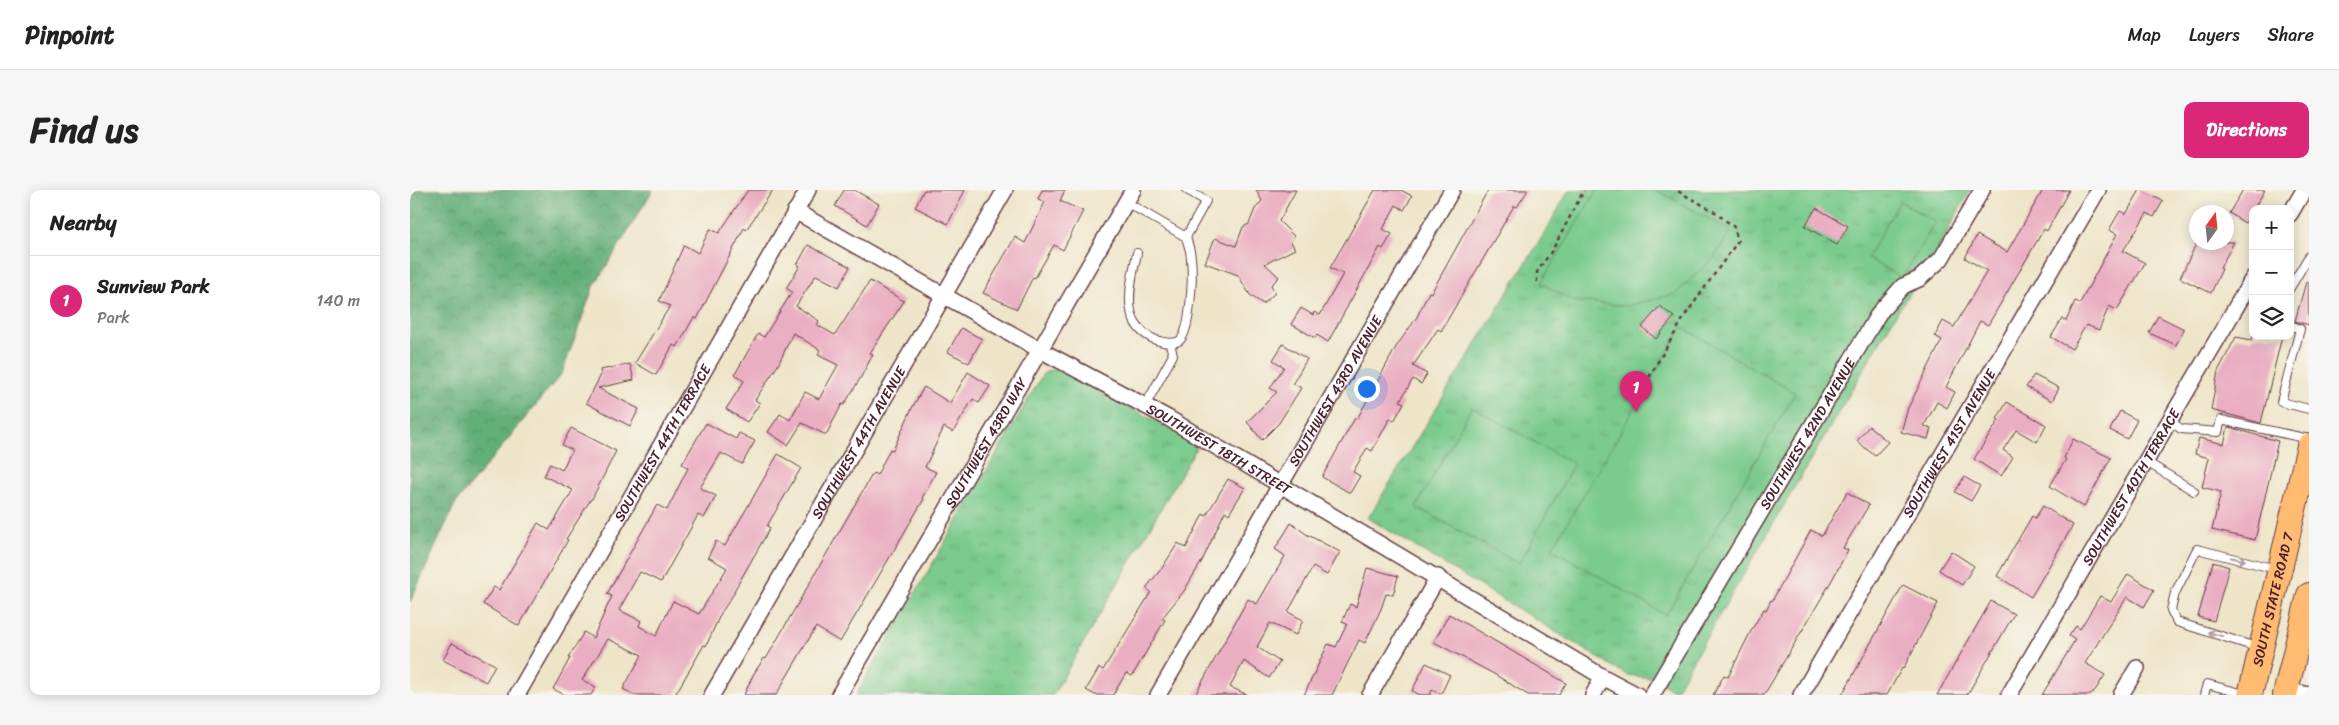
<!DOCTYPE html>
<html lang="en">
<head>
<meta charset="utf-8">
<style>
	:root { --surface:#fff; --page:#f6f6f6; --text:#222; --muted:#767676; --line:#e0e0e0; --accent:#db2777 }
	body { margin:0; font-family:Sriracha,sans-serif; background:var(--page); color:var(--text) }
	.controls { position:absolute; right:15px; top:15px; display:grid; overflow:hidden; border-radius:10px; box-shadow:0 2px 12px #0003 }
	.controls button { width:45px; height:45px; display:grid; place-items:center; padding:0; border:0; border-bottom:1px solid var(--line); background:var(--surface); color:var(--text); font:25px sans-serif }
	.compass { position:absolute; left:1779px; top:15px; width:45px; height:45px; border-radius:50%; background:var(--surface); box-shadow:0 2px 12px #0003; rotate:15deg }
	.you { position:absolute; left:956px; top:198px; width:18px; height:18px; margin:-12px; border:4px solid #fff; border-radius:50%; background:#1a73e8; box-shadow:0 0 0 8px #1a73e833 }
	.badge { display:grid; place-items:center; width:32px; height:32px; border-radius:50%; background:var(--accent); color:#fff; font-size:16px; font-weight:700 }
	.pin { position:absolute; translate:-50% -41px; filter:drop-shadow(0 1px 2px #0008) }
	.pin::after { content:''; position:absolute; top:26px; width:18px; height:15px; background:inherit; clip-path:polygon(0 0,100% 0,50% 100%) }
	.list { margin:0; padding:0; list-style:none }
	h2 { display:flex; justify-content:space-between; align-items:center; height:65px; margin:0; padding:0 20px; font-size:21px }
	h2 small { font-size:16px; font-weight:400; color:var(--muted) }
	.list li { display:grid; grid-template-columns:32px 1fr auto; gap:15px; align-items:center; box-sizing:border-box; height:90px; padding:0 20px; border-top:1px solid var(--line) }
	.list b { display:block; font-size:19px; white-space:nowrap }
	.list p { margin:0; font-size:16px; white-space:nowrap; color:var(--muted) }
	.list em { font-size:16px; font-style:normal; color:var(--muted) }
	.icon { flex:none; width:28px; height:28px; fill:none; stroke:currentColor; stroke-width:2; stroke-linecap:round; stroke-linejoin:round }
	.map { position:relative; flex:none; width:1899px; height:505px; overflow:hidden; border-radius:10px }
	header { display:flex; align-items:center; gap:30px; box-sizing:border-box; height:70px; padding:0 25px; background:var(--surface); border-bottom:1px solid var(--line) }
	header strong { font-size:24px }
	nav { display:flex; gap:28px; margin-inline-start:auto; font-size:18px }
	.intro { display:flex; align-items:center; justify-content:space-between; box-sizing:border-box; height:120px; padding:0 30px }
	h1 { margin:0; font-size:35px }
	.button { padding:12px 22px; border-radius:10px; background:var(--accent); color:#fff; font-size:18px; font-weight:700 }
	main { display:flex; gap:30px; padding:0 30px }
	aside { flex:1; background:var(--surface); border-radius:10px; box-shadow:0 2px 12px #0003 }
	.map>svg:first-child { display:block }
	.grass { fill:url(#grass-tufts); stroke:#62755c }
	.forest { fill:url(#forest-crowns); stroke:#566752 }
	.pitch { fill:#7acb8d; stroke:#62755c }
	.building { fill:#eaaec2 }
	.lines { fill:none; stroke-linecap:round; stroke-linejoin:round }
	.lane-casing { stroke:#633d43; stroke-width:10 }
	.street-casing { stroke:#633d43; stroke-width:18 }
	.primary-casing { stroke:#633d43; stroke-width:26 }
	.path { stroke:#633d43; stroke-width:2.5; stroke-dasharray:4 4; stroke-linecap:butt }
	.lane { stroke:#fff; stroke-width:8 }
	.street { stroke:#fff; stroke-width:15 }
	.primary { stroke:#febb71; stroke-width:24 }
	.oneway { stroke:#ae9aa0 }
	.labels { text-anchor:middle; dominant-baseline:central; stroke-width:5; stroke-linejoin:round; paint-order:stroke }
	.street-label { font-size:14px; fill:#4a1f2b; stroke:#f7f3e8 }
</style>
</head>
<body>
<header>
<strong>Pinpoint</strong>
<nav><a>Map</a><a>Layers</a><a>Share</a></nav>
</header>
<div class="intro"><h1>Find us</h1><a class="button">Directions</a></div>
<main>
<aside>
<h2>Nearby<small></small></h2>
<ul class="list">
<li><span class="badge">1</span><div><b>Sunview Park</b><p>Park</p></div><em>140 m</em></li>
</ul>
</aside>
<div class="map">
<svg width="1899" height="505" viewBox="0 0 1899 505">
	<defs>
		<pattern id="grass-tufts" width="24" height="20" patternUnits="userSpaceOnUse" patternTransform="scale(1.25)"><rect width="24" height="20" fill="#7acb8d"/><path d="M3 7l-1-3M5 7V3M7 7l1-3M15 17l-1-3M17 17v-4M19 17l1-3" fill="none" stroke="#6bae7a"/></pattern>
		<pattern id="forest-crowns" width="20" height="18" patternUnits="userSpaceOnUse" patternTransform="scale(1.25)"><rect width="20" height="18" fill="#63af78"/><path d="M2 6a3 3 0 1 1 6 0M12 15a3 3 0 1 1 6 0" fill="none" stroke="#548e63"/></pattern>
	</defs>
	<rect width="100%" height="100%" fill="#f7f3e8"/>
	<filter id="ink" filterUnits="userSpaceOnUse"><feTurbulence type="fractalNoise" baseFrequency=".02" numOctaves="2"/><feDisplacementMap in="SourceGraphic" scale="10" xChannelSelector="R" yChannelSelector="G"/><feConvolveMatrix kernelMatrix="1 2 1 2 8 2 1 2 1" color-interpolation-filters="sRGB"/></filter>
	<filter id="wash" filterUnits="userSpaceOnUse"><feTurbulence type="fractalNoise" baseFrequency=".0096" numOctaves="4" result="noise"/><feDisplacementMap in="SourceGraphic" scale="20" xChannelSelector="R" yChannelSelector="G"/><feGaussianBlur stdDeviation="1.12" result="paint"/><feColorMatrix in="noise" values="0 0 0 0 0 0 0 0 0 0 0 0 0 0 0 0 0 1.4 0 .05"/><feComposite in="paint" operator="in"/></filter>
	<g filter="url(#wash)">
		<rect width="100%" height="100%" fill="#eee5c9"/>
		<path class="grass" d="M 1159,0 L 1560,0 L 1525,64 L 1491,116 L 1265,501 L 1242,488 L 1217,485 L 958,328 L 1137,39 Z
			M 639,180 L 646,180 L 789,253 L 643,505 L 446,505 L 633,184 Z"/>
		<path class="forest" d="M 0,0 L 243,0 L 183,98 L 152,183 L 45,314 L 0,412 Z"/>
		<path class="pitch" d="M 1187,0 L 1246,0 L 1321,41 L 1304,68 L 1265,104 L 1217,116 L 1163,111 L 1131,93 Z
			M 1490,11 L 1525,32 L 1492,88 L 1457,68 Z
			M 1272,137 L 1385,203 L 1256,425 L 1142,359 Z
			M 1062,217 L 1164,274 L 1109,374 L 1006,317 Z"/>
		<g id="blocks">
			<path class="building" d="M 338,0 L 363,0 L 336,40 L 334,38 L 287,129 L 284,127 L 267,157 L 263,155 L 246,185 L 225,173 L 260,116 L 249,111 L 274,55 L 288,63 L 300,39 L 309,43 Z
				M 434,0 L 444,0 L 469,14 L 457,35 L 425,16 Z
				M 514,0 L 555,0 L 538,34 L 505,17 Z
				M 632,0 L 655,0 L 650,11 L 673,21 L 653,60 L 644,55 L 625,88 L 623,87 L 607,119 L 573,103 L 605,47 L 615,53 L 635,12 L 628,9 Z
				M 846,0 L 886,0 L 869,31 L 884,46 L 881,52 L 885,59 L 855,74 L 869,87 L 861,95 L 865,103 L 853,114 L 840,105 L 828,85 L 795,73 L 805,48 L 826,56 L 833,37 L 839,34 L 845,19 L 852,11 Z
				M 965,0 L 991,0 L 1002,6 L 994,20 L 986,15 L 973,39 L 982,44 L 973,59 L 970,57 L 918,152 L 907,145 L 905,148 L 881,134 L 891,118 L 903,125 L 904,122 L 910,125 L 933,84 L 920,78 Z
				M 1078,0 L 1118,0 L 1107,17 L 1104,16 L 1031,141 L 1028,139 L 1003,176 L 1017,184 L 1011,194 L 1003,189 L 990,211 L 994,213 L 984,231 L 980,228 L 962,261 L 957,258 L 943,282 L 950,286 L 940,303 L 912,287 L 945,228 L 947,229 L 986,157 L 1007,127 L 1019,102 L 1021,103 L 1039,71 Z
				M 1633,0 L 1659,0 L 1637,41 L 1634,39 L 1578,135 L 1570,131 L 1536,197 L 1545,202 L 1537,218 L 1527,212 L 1514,236 L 1521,238 L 1518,249 L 1491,242 L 1498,218 L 1532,150 L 1525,146 L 1533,131 L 1544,137 L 1577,81 L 1555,68 L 1567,45 L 1597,62 Z
				M 1730,0 L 1753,11 L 1744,27 L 1737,23 L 1713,61 L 1735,73 L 1707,120 L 1699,116 L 1689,140 L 1676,135 L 1662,159 L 1641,147 L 1652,129 L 1656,131 L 1665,111 L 1670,113 L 1707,44 L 1699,40 L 1710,21 L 1716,24 Z
				M 1833,0 L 1855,0 L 1835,33 L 1819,23 Z
				M 1406,18 L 1438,36 L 1427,55 L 1395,36 Z
				M 1787,52 L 1824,52 L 1810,78 L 1812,79 L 1801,103 L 1770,88 Z
				M 398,55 L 440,77 L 429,97 L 406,85 L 386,116 L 409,131 L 407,135 L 425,145 L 460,91 L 494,111 L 460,163 L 463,164 L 451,187 L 434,215 L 432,214 L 416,245 L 392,233 L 378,255 L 358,242 L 370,224 L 380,230 L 395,202 L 409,209 L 428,175 L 408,165 L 410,160 L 383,143 L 368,175 L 345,210 L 350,213 L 337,232 L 316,219 L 334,191 L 325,184 L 348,144 L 354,147 L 382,102 L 376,98 L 390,76 L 387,75 Z
				M 1896,92 L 1899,92 L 1899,135 L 1885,131 Z
				M 1250,116 L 1264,127 L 1246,149 L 1232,137 Z
				M 1748,126 L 1774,139 L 1766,155 L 1739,143 Z
				M 551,138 L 572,149 L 559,173 L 538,162 Z
				M 1843,146 L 1872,146 L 1851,233 L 1801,220 L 1808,181 L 1826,147 L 1842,150 Z
				M 873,154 L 897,169 L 883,193 L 891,198 L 869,233 L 852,250 L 837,232 L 867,202 L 860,198 L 874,177 L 863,170 Z
				M 220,174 L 224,190 L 188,198 L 229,219 L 220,236 L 176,213 L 191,185 L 190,180 Z
				M 558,182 L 580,196 L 569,213 L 563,209 L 543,242 L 534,237 L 515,277 L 526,282 L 512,308 L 514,309 L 430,452 L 406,437 L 366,505 L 334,505 L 343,485 L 354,468 L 356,469 L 463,283 L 467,285 L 480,259 L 483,260 L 502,218 L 514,197 L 540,213 Z
				M 1624,185 L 1649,198 L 1642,211 L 1616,197 Z
				M 1597,212 L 1636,235 L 1627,252 L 1606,240 L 1593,260 L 1603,267 L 1591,286 L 1564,269 L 1589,230 L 1587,229 Z
				M 1710,221 L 1727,230 L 1717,249 L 1700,240 Z
				M 296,233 L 326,249 L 329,243 L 345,251 L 332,274 L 311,263 L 290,298 L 306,306 L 294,328 L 288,325 L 251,392 L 230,382 L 209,420 L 231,431 L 229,436 L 246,446 L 263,411 L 289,424 L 317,378 L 298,367 L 306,351 L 315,356 L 368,264 L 391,278 L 357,336 L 360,338 L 324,401 L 325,402 L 311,423 L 296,456 L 294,455 L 265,505 L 224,505 L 213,499 L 232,465 L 198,449 L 172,490 L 186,497 L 181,505 L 155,505 L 143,499 L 160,468 L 158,468 L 174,442 L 183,448 L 202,406 L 197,404 L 247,315 L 257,320 L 278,278 L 272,274 Z
				M 1459,236 L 1478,252 L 1465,266 L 1447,251 Z
				M 1818,237 L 1868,251 L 1845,350 L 1802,340 L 1811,302 L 1792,297 L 1799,268 L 1785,264 L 1789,248 L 1814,254 Z
				M 161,238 L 206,261 L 182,309 L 181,309 L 156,349 L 158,350 L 109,436 L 73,414 L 84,397 L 89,400 L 128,333 L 139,340 L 163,300 L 134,286 L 140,274 L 152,280 L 162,260 L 152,255 Z
				M 1663,249 L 1701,268 L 1674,317 L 1640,296 L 1656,269 L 1654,268 Z
				M 1554,287 L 1570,296 L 1561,311 L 1545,302 Z
				M 818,289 L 835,298 L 819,324 L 815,321 L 793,369 L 774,401 L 752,428 L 755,430 L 722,486 L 716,483 L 703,505 L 685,505 L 676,500 L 689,478 L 693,480 L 741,402 L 736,398 L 752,378 L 768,353 L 776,358 L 793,324 L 796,326 Z
				M 1437,302 L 1459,315 L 1433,358 L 1438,360 L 1422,390 L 1354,505 L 1303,505 L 1314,485 L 1318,487 L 1342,439 L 1354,419 L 1356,420 L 1361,410 L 1362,411 L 1401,340 L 1412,346 Z
				M 1633,316 L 1663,335 L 1621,407 L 1587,386 L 1622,326 L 1625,328 Z
				M 881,333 L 896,344 L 930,362 L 917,385 L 903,377 L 878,422 L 893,430 L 886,445 L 860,433 L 847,457 L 870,472 L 859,488 L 834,471 L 820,497 L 838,505 L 785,505 L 838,409 L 847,414 L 875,366 L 865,359 Z
				M 1541,361 L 1564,376 L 1552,395 L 1529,380 Z
				M 1803,372 L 1819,377 L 1804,431 L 1788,427 Z
				M 957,378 L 988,386 L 983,405 L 976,404 L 971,419 L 955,453 L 949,450 L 922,505 L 894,505 L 918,454 L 926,457 L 937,434 L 932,432 L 940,414 L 946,417 Z
				M 1718,384 L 1744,400 L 1734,417 L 1717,407 L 1675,473 L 1695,485 L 1686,499 L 1681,505 L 1632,505 L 1665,450 L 1659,446 L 1666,436 L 1670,439 L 1690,406 L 1701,412 Z
				M 1493,395 L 1528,413 L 1493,479 L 1492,478 L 1477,505 L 1432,505 Z
				M 1581,411 L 1604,424 L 1589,450 L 1557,505 L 1527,505 Z
				M 1039,424 L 1156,493 L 1149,505 L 1118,505 L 1084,484 L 1024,452 Z
				M 42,453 L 85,475 L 76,492 L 33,470 Z
				M 1016,473 L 1040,485 L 1031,504 L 1022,500 L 1020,505 L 1010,505 L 1002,501 Z"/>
		</g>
	</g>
	<g filter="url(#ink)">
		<use href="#blocks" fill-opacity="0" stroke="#633d43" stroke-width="1"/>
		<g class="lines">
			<defs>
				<path id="lane" d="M 716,12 L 776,47 L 796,11 L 777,0
					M 727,63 C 721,94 708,135 746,150 C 753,152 762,155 769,151 C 781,143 783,84 781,69 C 781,62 778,54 776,47
					M 1880,98 L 1899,66
					M 1880,135 L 1890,139 L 1871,212 L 1899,219
					M 735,216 L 763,165 L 760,154
					M 1759,230 L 1771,239 L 1808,242 L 1811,230 L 1899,249
					M 1735,271 L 1784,301
					M 1849,458 L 1767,432 L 1761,420 L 1765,403 L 1787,359 L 1866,379
					M 1794,505 L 1797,494 L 1838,505"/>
				<g id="street">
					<path id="s1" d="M 385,21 L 630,160 L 758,228 L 1193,487 L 1227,505"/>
					<path d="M 1880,24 L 1894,0"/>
					<path d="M 1876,500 L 1899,505"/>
					<path id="s2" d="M 107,505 L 398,0"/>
					<path id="s3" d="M 302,505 L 595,0"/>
					<path id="s4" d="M 429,505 L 723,0"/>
					<path id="s5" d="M 748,505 L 1042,0"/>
					<path d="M 960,505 L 1028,387"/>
					<path d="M 1183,505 L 1193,487"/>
					<path id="s6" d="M 1242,505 L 1469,123 L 1493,96 L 1509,89 L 1531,69 L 1572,0"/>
					<path id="s7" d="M 1391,505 L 1688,0"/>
					<path id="s8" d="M 1599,505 L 1843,88"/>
					<path d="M 1711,505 L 1727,478"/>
				</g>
				<g id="primary">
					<path id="s9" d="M 1840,505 L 1899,256"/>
					<path d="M 1875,505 L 1899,405"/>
				</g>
			</defs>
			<use href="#lane" class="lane-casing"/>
			<use href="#street" class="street-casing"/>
			<use href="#primary" class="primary-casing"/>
			<path class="path" d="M 1127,92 L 1127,82 L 1143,59 L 1174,0
				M 1231,201 L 1276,124 L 1328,51 L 1324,37 L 1305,22 L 1266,0"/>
			<use href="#lane" class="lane"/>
			<use href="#street" class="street"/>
			<use href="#primary" class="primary"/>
		</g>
		<defs><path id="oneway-shaft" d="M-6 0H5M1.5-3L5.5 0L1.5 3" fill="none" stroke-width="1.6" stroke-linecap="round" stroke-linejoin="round" transform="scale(1.25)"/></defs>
		<g class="oneway">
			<use href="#oneway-shaft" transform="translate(1828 369) rotate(14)"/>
			<use href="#oneway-shaft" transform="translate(1805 444) rotate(-163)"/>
		</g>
	</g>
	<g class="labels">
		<g class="street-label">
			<text stroke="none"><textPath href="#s5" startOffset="352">SOUTHWEST 43RD AVENUE</textPath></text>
			<text stroke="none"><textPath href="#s6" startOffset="304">SOUTHWEST 42ND AVENUE</textPath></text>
			<text stroke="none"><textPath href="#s2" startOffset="291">SOUTHWEST 44TH TERRACE</textPath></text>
			<text stroke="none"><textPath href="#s3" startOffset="292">SOUTHWEST 44TH AVENUE</textPath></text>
			<text stroke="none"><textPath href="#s4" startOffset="292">SOUTHWEST 43RD WAY</textPath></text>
			<text stroke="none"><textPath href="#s7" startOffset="292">SOUTHWEST 41ST AVENUE</textPath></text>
			<text stroke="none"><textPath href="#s1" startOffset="486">SOUTHWEST 18TH STREET</textPath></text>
			<text stroke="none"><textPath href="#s8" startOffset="241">SOUTHWEST 40TH TERRACE</textPath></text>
			<text stroke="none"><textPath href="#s9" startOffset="98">SOUTH STATE ROAD 7</textPath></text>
		</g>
	</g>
</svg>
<div class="controls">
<button>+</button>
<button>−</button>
<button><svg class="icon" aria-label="layers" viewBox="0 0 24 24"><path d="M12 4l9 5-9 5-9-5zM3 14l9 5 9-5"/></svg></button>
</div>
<svg class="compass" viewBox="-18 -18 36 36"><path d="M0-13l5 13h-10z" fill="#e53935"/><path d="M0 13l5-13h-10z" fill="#767676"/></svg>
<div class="you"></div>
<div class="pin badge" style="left:1226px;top:222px">1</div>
</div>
</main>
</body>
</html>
